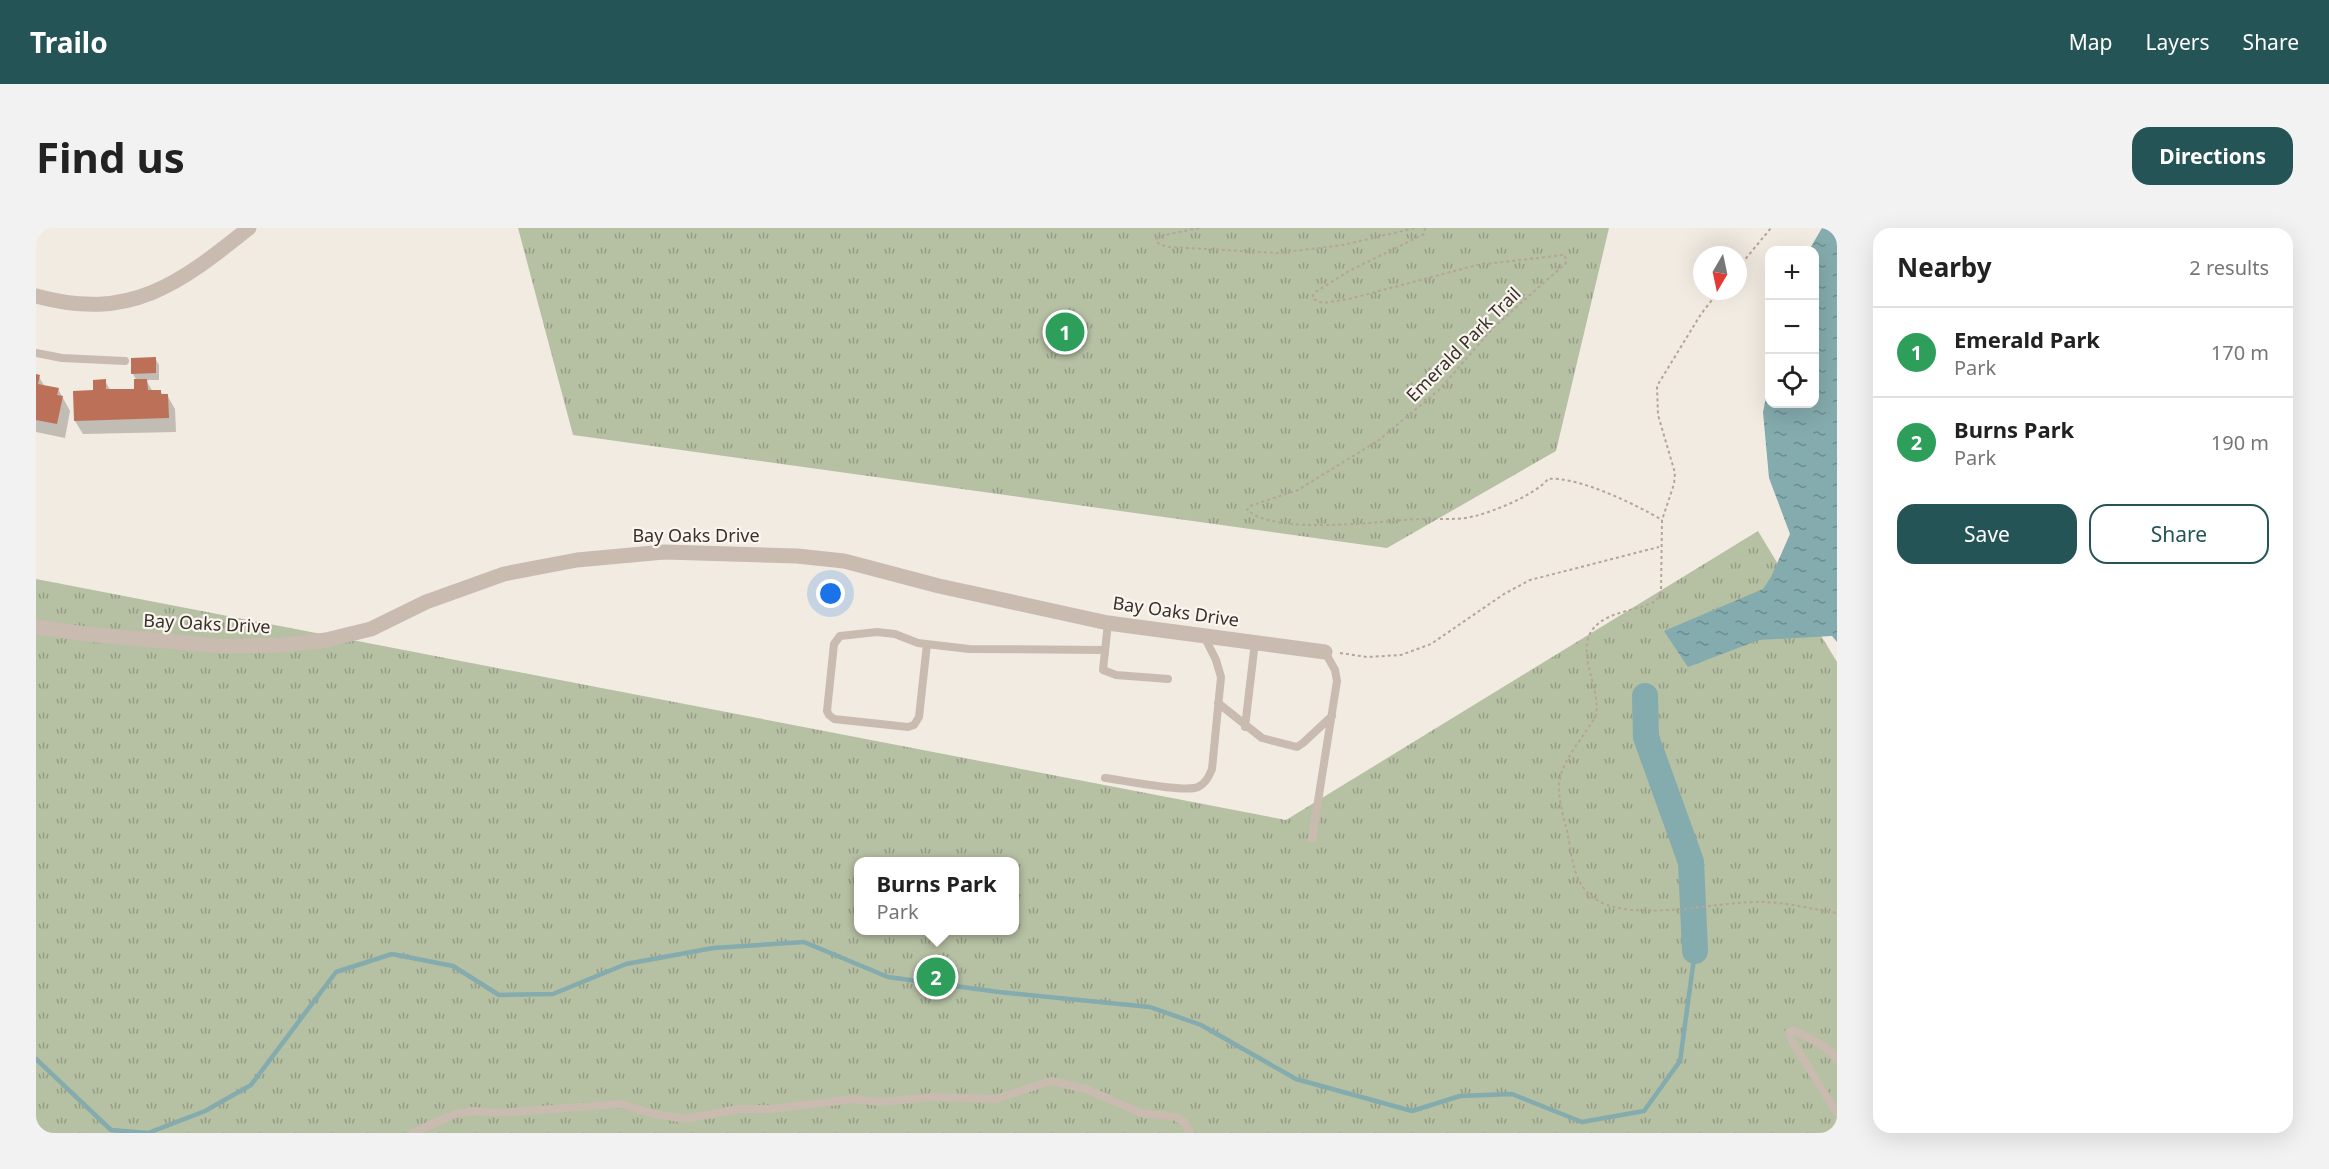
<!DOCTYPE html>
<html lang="en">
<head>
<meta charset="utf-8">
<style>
	:root { --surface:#fff; --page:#f2f2f2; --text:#222; --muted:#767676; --line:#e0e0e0; --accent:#255457 }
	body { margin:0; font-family:"Noto Sans",sans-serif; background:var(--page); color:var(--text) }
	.controls { position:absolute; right:18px; top:18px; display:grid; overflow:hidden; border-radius:12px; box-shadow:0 6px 24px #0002 }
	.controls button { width:54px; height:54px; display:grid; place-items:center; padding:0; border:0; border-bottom:2px solid var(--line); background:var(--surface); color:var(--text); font:30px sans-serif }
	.compass { position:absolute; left:1657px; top:18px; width:54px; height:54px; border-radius:50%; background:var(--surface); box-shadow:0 6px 24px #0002; rotate:189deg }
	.you { position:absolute; left:795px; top:366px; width:21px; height:21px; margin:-15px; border:4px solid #fff; border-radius:50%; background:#1a73e8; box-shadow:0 0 0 9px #1a73e833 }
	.badge { display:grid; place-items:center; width:39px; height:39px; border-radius:50%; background:var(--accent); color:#fff; font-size:20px; font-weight:700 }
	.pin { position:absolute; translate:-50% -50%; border:3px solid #fff; box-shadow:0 2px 6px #0006 }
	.popup { position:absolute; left:818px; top:629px; width:165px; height:78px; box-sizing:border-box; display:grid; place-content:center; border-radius:12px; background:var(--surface); filter:drop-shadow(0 2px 4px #0005); font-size:20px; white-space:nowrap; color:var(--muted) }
	.popup b { font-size:22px; color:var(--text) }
	.popup::after { content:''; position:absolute; left:50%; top:100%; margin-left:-12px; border:12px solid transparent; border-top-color:var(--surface) }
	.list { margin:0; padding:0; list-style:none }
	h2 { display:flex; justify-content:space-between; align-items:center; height:78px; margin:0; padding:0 24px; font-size:26px }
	h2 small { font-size:20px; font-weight:400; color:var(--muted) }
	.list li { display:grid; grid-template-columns:39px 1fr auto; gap:18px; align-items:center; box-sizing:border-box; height:90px; padding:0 24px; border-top:2px solid var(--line) }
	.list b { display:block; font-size:22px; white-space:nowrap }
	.list p { margin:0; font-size:20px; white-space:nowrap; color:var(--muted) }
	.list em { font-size:20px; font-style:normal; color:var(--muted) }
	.actions { display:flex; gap:12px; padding:18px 24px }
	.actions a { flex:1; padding:14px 0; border:2px solid var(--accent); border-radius:18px; text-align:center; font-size:21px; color:var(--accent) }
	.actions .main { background:var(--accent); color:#fff }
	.icon { flex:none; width:33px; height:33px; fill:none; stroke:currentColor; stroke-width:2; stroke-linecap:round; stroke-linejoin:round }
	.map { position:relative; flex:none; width:1801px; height:905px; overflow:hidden; border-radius:18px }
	header { display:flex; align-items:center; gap:36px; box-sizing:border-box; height:84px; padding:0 30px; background:var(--accent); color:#fff }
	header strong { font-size:28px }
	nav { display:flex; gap:33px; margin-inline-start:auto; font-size:21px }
	.intro { display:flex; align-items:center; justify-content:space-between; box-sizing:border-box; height:144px; padding:0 36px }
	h1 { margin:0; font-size:42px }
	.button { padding:15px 27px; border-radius:18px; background:var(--accent); color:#fff; font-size:21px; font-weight:700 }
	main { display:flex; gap:36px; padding:0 36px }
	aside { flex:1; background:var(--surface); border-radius:18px; box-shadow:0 6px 24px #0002 }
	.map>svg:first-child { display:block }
	.park { fill:url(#park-tufts); fill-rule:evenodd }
	.water { fill:url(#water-ripples) }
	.shadow { fill:#0003 }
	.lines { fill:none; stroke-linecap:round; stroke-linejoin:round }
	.stream { stroke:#84abad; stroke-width:4.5 }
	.river { stroke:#84abad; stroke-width:26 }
	.building { fill:#bc7057 }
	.path { stroke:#b5a599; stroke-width:2; stroke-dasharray:3 3; stroke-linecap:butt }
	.lane { stroke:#c9bbaf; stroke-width:8 }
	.street { stroke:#c9bbaf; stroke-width:15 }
	.labels { text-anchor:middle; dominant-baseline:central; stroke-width:4.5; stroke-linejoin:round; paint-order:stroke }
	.street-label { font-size:18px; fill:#39302c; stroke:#faf5ef }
</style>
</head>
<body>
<header>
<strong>Trailo</strong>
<nav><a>Map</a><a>Layers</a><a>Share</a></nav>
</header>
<div class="intro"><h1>Find us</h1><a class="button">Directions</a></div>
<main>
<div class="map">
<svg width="1801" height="905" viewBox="0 0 1801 905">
	<defs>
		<pattern id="park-tufts" width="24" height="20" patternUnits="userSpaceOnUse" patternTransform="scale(1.5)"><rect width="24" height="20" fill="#b6c0a3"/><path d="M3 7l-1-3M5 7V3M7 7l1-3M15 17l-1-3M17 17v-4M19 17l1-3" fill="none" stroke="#959c85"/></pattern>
		<pattern id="water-ripples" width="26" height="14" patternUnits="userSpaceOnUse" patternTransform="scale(1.5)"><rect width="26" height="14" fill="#84abad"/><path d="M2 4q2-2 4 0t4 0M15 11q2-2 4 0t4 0" fill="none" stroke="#6d8c8d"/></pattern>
	</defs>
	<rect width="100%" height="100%" fill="#f2ebe2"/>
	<path class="park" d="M 482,0 L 1573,0 L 1520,223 L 1351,320 L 537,207 Z
		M 1722,303 L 1801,434 L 1801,905 L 0,905 L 0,351 L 1250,592 ZM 822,634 L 978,634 L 978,702 L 822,702 Z"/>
	<path class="water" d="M 1786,0 L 1801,0 L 1801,414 L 1796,408 L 1723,412 L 1652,439 L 1628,403 L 1727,361 L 1735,349 L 1754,306 L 1733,250 L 1727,184 L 1733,155 L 1734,176 L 1778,176 L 1778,22 L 1773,22 Z"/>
	<path class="shadow" d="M 119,130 L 123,137 L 123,152 L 110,152 L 117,164 L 124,163 L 127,167 L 131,167 L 139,181 L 140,204 L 47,206 L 39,193 L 69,153 L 75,163 L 100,162 L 101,153 L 97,146 Z
		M 0,148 L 3,149 L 9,159 L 22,161 L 34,183 L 29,210 L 0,204 Z"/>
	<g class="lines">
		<path class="stream" d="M 0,831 L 75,902 L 112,905 L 169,883 L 215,857 L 300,744 L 356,726 L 417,738 L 463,767 L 517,766 L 590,736 L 677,720 L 768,714 L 852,749 L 963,764 L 1114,779 L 1165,797 L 1260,851 L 1376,883 L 1424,868 L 1476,866 L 1546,894 L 1608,883 L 1644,833 L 1659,723"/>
		<path class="river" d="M 1609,468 L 1610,509 L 1655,634 L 1659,723"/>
	</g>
	<path class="building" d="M 120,129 L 120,145 L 95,146 L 95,130 Z
		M 0,146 L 4,147 L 2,156 L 23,160 L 21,167 L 27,168 L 21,196 L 0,192 Z
		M 70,151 L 70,161 L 98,161 L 98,151 L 111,151 L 112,162 L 125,162 L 125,166 L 132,166 L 133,190 L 38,193 L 37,163 L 57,162 L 57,152 Z"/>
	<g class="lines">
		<path class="path" d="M 1163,0 L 1129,7 L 1121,10 L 1120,13 L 1125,17 L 1133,19 L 1241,25 L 1307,17 L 1379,0
			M 1389,0 L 1388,6 L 1313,43 L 1281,63 L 1277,67 L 1277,71 L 1287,75 L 1313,71 L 1441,37 L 1527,27 L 1529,27 L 1530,35 L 1457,100 L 1404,161 L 1343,212 L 1262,262 L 1214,278 L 1211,282 C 1242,308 1343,293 1383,291 C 1402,290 1421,293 1439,288 C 1459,283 1499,267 1512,251 C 1542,248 1601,277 1626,292
			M 1702,40 L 1735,0
			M 1683,63 L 1665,86 L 1621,158 L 1622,187 L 1639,245 L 1638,256 L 1626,292 L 1625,364 L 1620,373 C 1604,381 1587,382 1571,390 C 1529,411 1566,455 1560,487 C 1548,510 1524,532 1523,559 C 1523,577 1530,596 1533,613 C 1536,632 1539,654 1554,667 C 1588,698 1680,673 1724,674 C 1750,674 1776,681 1801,685
			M 1304,425 L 1331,429 L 1365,427 L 1395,416 L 1468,366 L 1494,352 L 1623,319"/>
		<path class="lane" d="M 0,125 L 26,130 L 89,133
			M 1072,395 L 1067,442 L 1080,447 L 1132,451
			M 891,416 L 883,489 L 878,497 L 872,499 L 798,491 L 793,487 L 791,483 L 798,416 L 804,408 L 841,404 L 859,406 L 882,415 L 933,421 L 1069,422
			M 1182,475 L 1226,510 L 1261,519 L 1267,515 L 1296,488
			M 1209,499 L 1219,414
			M 1069,550 C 1086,552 1149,565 1162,559 C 1170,555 1173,548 1176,541 L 1185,449 L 1180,432 L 1168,408
			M 1276,611 L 1301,453 L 1299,442 L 1289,424
			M 1801,831 C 1791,817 1772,810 1757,802 L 1753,804 L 1756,813 L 1801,885
			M 377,905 L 419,886 L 438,883 L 460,885 L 585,876 L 618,886 L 650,891 L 702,881 L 734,881 L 819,871 L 844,874 L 898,869 L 960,871 L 1015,853 L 1050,861 L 1105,885 L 1140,889 L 1148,894 L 1154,905"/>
		<path class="street" d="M 0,68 C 94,94 143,56 213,0
			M 0,399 L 49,406 L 186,418 L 247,417 L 290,412 L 335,401 L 390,374 L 468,346 L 541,332 L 628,324 L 761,328 L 808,333 L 903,358 L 1072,395 L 1289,424"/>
	</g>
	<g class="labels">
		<g class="street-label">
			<text transform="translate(1427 116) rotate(-45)">Emerald Park Trail</text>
			<text x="660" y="307">Bay Oaks Drive</text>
			<text transform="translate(1140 383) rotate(8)">Bay Oaks Drive</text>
			<text transform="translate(171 395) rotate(3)">Bay Oaks Drive</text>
		</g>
	</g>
</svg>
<div class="controls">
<button>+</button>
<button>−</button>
<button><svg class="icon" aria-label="locate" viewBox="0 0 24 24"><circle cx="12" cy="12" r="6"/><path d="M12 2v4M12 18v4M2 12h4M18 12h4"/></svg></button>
</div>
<svg class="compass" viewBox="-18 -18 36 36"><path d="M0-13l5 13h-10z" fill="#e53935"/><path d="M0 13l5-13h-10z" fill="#767676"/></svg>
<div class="you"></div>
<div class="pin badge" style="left:1029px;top:104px;background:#2e9e5b">1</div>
<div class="pin badge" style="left:900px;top:749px;background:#2e9e5b">2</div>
<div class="popup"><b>Burns Park</b>Park</div>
</div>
<aside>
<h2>Nearby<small>2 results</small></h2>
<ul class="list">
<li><span class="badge" style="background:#2e9e5b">1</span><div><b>Emerald Park</b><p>Park</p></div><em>170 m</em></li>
<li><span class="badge" style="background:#2e9e5b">2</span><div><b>Burns Park</b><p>Park</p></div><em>190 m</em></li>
</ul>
<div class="actions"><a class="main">Save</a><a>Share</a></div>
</aside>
</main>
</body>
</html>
